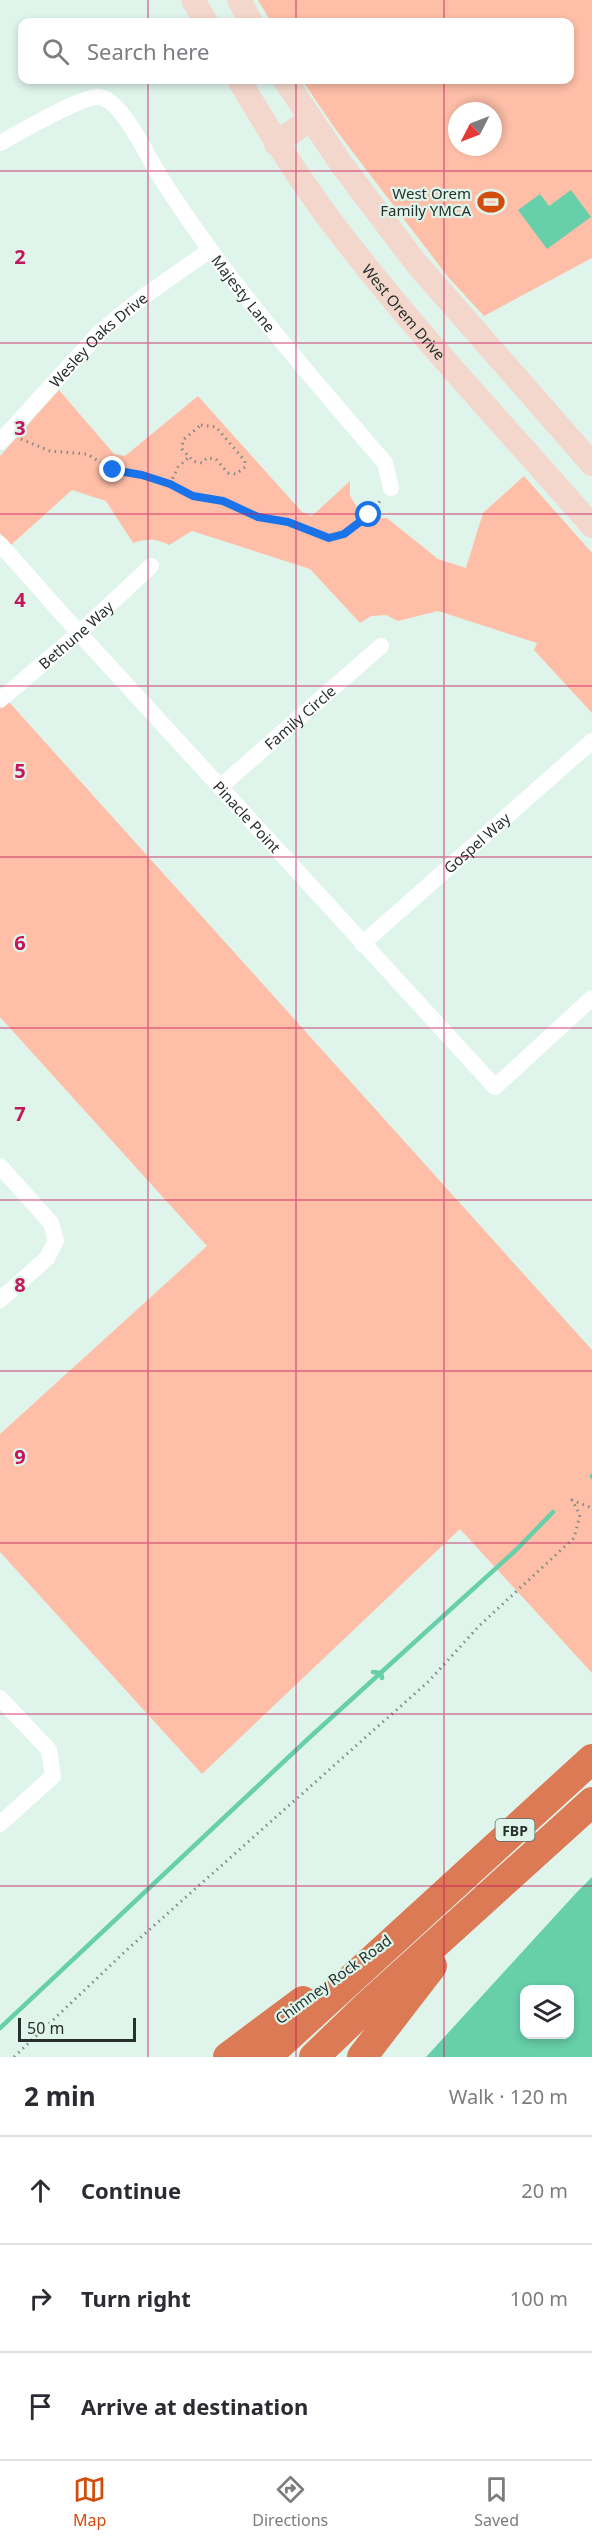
<!DOCTYPE html>
<html lang="en">
<head>
<meta charset="utf-8">
<style>
	:root { --surface:#fff; --page:#f2f2f3; --text:#2b2b33; --muted:#7c7c81; --line:#e1e1e2; --accent:#d24c0c }
	body { margin:0; font-family:"Noto Sans",sans-serif; background:var(--page); color:var(--text) }
	.controls { position:absolute; right:18px; bottom:18px; display:grid; overflow:hidden; border-radius:12px; box-shadow:0 3px 9px #0003 }
	.controls button { width:54px; height:54px; display:grid; place-items:center; padding:0; border:0; border-bottom:2px solid var(--line); background:var(--surface); color:var(--text); font:30px sans-serif }
	.compass { position:absolute; left:448px; top:102px; width:54px; height:54px; border-radius:50%; background:var(--surface); box-shadow:0 3px 9px #0003; rotate:228deg }
	.scale { position:absolute; left:18px; bottom:15px; width:118px; box-sizing:border-box; padding-left:6px; border:3px solid #27302c; border-top:0; font-size:16px; line-height:21px; white-space:nowrap; color:#27302c; -webkit-text-stroke:4px #dff5eb; paint-order:stroke }
	.stop { position:absolute; width:18px; height:18px; margin:-14px; border:4px solid #1a73e8; border-radius:50%; background:#fff }
	.stop.end { background:#1a73e8; border-color:#fff; box-shadow:0 2px 6px #0008 }
	.list { margin:0; padding:0; list-style:none }
	h2 { display:flex; justify-content:space-between; align-items:center; height:78px; margin:0; padding:0 24px; font-size:26px }
	h2 small { font-size:20px; font-weight:400; color:var(--muted) }
	.list li { display:grid; grid-template-columns:39px 1fr auto; gap:18px; align-items:center; box-sizing:border-box; height:108px; padding:0 24px; border-top:2px solid var(--line) }
	.list b { display:block; font-size:22px; white-space:nowrap }
	.list em { font-size:20px; font-style:normal; color:var(--muted) }
	.icon { flex:none; width:33px; height:33px; fill:none; stroke:currentColor; stroke-width:2; stroke-linecap:round; stroke-linejoin:round }
	.map { position:relative; flex:none; width:592px; height:2057px; overflow:hidden }
	.search { position:absolute; background:var(--surface); box-shadow:0 3px 9px #0003; left:18px; right:18px; top:18px; height:66px; display:flex; align-items:center; gap:15px; box-sizing:border-box; padding:0 21px; border-radius:12px; color:var(--muted); font-size:22px }
	.sheet { height:402px; background:var(--surface) }
	nav { display:flex; justify-content:space-around; align-items:center; box-sizing:border-box; height:84px; border-top:2px solid var(--line); background:var(--surface); font-size:16px; color:var(--muted) }
	nav a { display:grid; justify-items:center; gap:3px }
	nav .on { color:var(--accent) }
	.map>svg:first-child { display:block }
	.green { fill:#febea7; fill-rule:evenodd }
	.water { fill:#67cfaa; fill-rule:evenodd }
	.lines { fill:none; stroke-linecap:round; stroke-linejoin:round }
	.stream { stroke:#67cfaa; stroke-width:4.5 }
	.path { stroke:#7d8c86; stroke-width:3; stroke-dasharray:1.5 4.5; stroke-linecap:butt }
	.minor { stroke:#fff; stroke-width:16 }
	.secondary { stroke:#f4d7cc; stroke-width:24 }
	.motorway { stroke:#dc7a56; stroke-width:30 }
	.route { stroke:#1a73e8; stroke-width:8 }
	.grid { fill:none; stroke:#c2185b; stroke-width:1.5; stroke-opacity:0.55 }
	.labels { text-anchor:middle; dominant-baseline:central; stroke-width:4.5; stroke-linejoin:round; paint-order:stroke }
	.shield { fill:#dff5eb; stroke:#5e6b65; stroke-width:1.5 }
	.shield-label { font-size:14px; font-weight:bold; fill:#27302c }
	.poi-label { font-size:15px; fill:#27302c; stroke:#dff5eb; text-anchor:end }
	.street-label { font-size:15px; fill:#27302c; stroke:#dff5eb }
	.grid-label { font-size:20px; text-anchor:middle; font-weight:bold; fill:#c2185b; stroke:#dff5eb; stroke-width:4.5; stroke-linejoin:round; paint-order:stroke }
</style>
</head>
<body>
<div class="map">
<svg width="592" height="2057" viewBox="0 0 592 2057">
	<rect width="100%" height="100%" fill="#dff5eb"/>
	<path class="green" d="M 258,0 L 592,0 L 592,258 L 484,316 L 448,277 L 336,130 L 302,80 L 570,80 L 570,22 L 271,22 ZM 457,111 L 493,111 L 493,147 L 457,147 Z
		M 59,390 L 114,454 L 125,456 L 198,396 L 302,512 L 312,516 L 350,481 L 350,496 L 358,509 L 371,518 L 387,518 L 438,559 L 466,568 L 483,513 L 524,476 L 592,553 L 592,713 L 534,650 L 537,643 L 438,611 L 398,621 L 386,615 L 371,616 L 360,623 L 310,569 L 192,531 L 169,545 C 155,538 147,539 133,543 L 106,501 L 72,490 L 11,545 L 0,533 L 0,456 Z
		M 0,692 L 592,1350 L 592,1673 L 460,1529 L 202,1774 L 0,1552 L 0,1434 L 207,1246 L 0,1017 Z"/>
	<path class="water" d="M 571,190 L 591,217 L 547,249 L 518,210 L 540,194 L 549,206 Z
		M 592,1877 L 592,2057 L 426,2057 L 577,1892 ZM 524,1990 L 570,1990 L 570,2034 L 524,2034 Z"/>
	<g class="lines">
		<path class="stream" d="M 592,1477 L 592,1476
			M 373,1672 L 381,1673 L 382,1678
			M 0,2028 L 310,1737 L 516,1550 L 553,1512"/>
		<path class="path" d="M 201,425 L 216,427 L 245,461 L 245,467 L 236,474 L 228,473 L 216,459 L 207,458 L 202,463 L 193,461 L 182,449 L 183,440 Z
			M 21,439 L 50,451 L 87,454 L 113,470 L 142,475 L 170,484 L 193,496 L 223,501 L 258,517 L 288,522 L 329,538 L 344,534 L 369,515 L 381,500
			M 170,484 L 178,467 L 189,457
			M 14,2057 L 131,1946 L 429,1681 L 479,1626 L 574,1538 L 580,1515 L 572,1500 L 592,1508"/>
		<g class="minor">
			<path id="s1" d="M 0,143 C 19,133 80,96 99,97 C 122,99 149,160 161,178 C 226,280 306,371 385,463 L 391,488"/>
			<path id="s2" d="M 0,442 L 100,332 L 143,297 L 210,250"/>
			<path id="s3" d="M 0,544 L 79,633 L 495,1087 L 592,998"/>
			<path id="s4" d="M 0,700 L 79,633 L 151,566"/>
			<path id="s5" d="M 220,787 L 381,646"/>
			<path id="s6" d="M 362,944 L 592,741"/>
			<path d="M 0,1166 L 51,1223 L 56,1241 L 47,1258 L 0,1300"/>
			<path d="M 0,1698 L 49,1750 L 53,1776 L 0,1824"/>
		</g>
		<g class="secondary">
			<path d="M 193,0 L 206,22"/>
			<path d="M 239,0 L 251,22"/>
			<path id="s7" d="M 239,80 C 269,131 300,181 336,228 C 415,332 506,427 592,526"/>
			<path d="M 285,80 L 342,165 L 416,263 L 592,464"/>
			<path d="M 276,144 L 310,119"/>
		</g>
		<path class="motorway" d="M 228,2057 L 303,2001
			M 266,2057 L 592,1759
			M 314,2057 L 368,2005 L 592,1802
			M 362,2057 L 432,1966"/>
	</g>
	<g class="lines">
		<path class="route" d="M 113,470 L 142,475 L 170,484 L 193,496 L 223,501 L 258,517 L 288,522 L 329,538 L 344,534 L 369,515"/>
	</g>
	<path class="grid" d="M 148,0 L 148,22M 296,0 L 296,22M 444,0 L 444,22M 148,80 L 148,2057M 296,80 L 296,2057M 444,80 L 444,2057M 0,171 L 592,171M 0,343 L 592,343M 0,514 L 592,514M 0,686 L 592,686M 0,857 L 592,857M 0,1028 L 592,1028M 0,1200 L 592,1200M 0,1371 L 592,1371M 0,1543 L 592,1543M 0,1714 L 592,1714M 0,1886 L 592,1886"/>
	<defs>
		<symbol id="stadium-bare" viewBox="-9 -9 18 18"><path d="M0-5a6.5 5 0 1 0 0 10a6.5 5 0 1 0 0-10ZM-3.5-1.8h7v3.6h-7Z" fill="#d24c0c" stroke="#dff5eb" stroke-width="2.5" paint-order="stroke"/></symbol>
	</defs>
	<g fill-rule="evenodd">
		<use href="#stadium-bare" x="472" y="183" width="38" height="38"/>
	</g>
	<g class="labels">
		<rect class="shield" x="495.5" y="1819" width="39" height="22" rx="4.5"/>
		<g class="shield-label">
			<text x="515" y="1830">FBP</text>
		</g>
		<g class="poi-label">
			<text x="471" y="193">West Orem<tspan x="471" dy="17">Family YMCA</tspan></text>
		</g>
		<g class="street-label">
			<text stroke="none"><textPath href="#s1" startOffset="356">Majesty Lane</textPath></text>
			<text stroke="none"><textPath href="#s7" startOffset="285">West Orem Drive</textPath></text>
			<text stroke="none"><textPath href="#s2" startOffset="142">Wesley Oaks Drive</textPath></text>
			<text stroke="none"><textPath href="#s4" startOffset="100">Bethune Way</textPath></text>
			<text stroke="none"><textPath href="#s5" startOffset="106">Family Circle</textPath></text>
			<text stroke="none"><textPath href="#s3" startOffset="368">Pinacle Point</textPath></text>
			<text stroke="none"><textPath href="#s6" startOffset="153">Gospel Way</textPath></text>
			<text transform="translate(333 1979) rotate(-36)">Chimney Rock Road</text>
		</g>
	</g>
	<g class="grid-label">
		<text x="20" y="264">2</text>
		<text x="20" y="435">3</text>
		<text x="20" y="607">4</text>
		<text x="20" y="778">5</text>
		<text x="20" y="950">6</text>
		<text x="20" y="1121">7</text>
		<text x="20" y="1292">8</text>
		<text x="20" y="1464">9</text>
	</g>
</svg>
<div class="controls">
<button><svg class="icon" aria-label="layers" viewBox="0 0 24 24"><path d="M12 4l9 5-9 5-9-5zM3 14l9 5 9-5"/></svg></button>
</div>
<svg class="compass" viewBox="-18 -18 36 36"><path d="M0-13l5 13h-10z" fill="#e53935"/><path d="M0 13l5-13h-10z" fill="#7c7c81"/></svg>
<div class="scale">50 m</div>
<div class="stop" style="left:369px;top:515px"></div>
<div class="stop end" style="left:113px;top:470px"></div>
<div class="search"><svg class="icon" aria-label="search" viewBox="0 0 24 24"><circle cx="10" cy="10" r="6"/><path d="M15 15l6 6"/></svg>Search here</div>
</div>
<section class="sheet">
<h2>2 min<small>Walk · 120 m</small></h2>
<ul class="list">
<li><svg class="icon" aria-label="ahead" viewBox="0 0 24 24"><path d="M12 20V5M6 11l6-6 6 6"/></svg><div><b>Continue</b></div><em>20 m</em></li>
<li><svg class="icon" aria-label="right" viewBox="0 0 24 24"><path d="M7 20v-9h11M14 6l5 5-5 5"/></svg><div><b>Turn right</b></div><em>100 m</em></li>
<li><svg class="icon" aria-label="arrive" viewBox="0 0 24 24"><path d="M6 21V4h12l-3 4 3 4H6"/></svg><div><b>Arrive at destination</b></div></li>
</ul>
</section>
<nav>
<a class="on"><svg class="icon" aria-label="map" viewBox="0 0 24 24"><path d="M3 6l6-2 6 2 6-2v14l-6 2-6-2-6 2zM9 4v14M15 6v14"/></svg>Map</a>
<a><svg class="icon" aria-label="directions" viewBox="0 0 24 24"><path d="M12 3l9 9-9 9-9-9zM9 14v-3h6M13 9l2 2-2 2"/></svg>Directions</a>
<a><svg class="icon" aria-label="saved" viewBox="0 0 24 24"><path d="M7 4h10v16l-5-4-5 4z"/></svg>Saved</a>
</nav>
</body>
</html>
